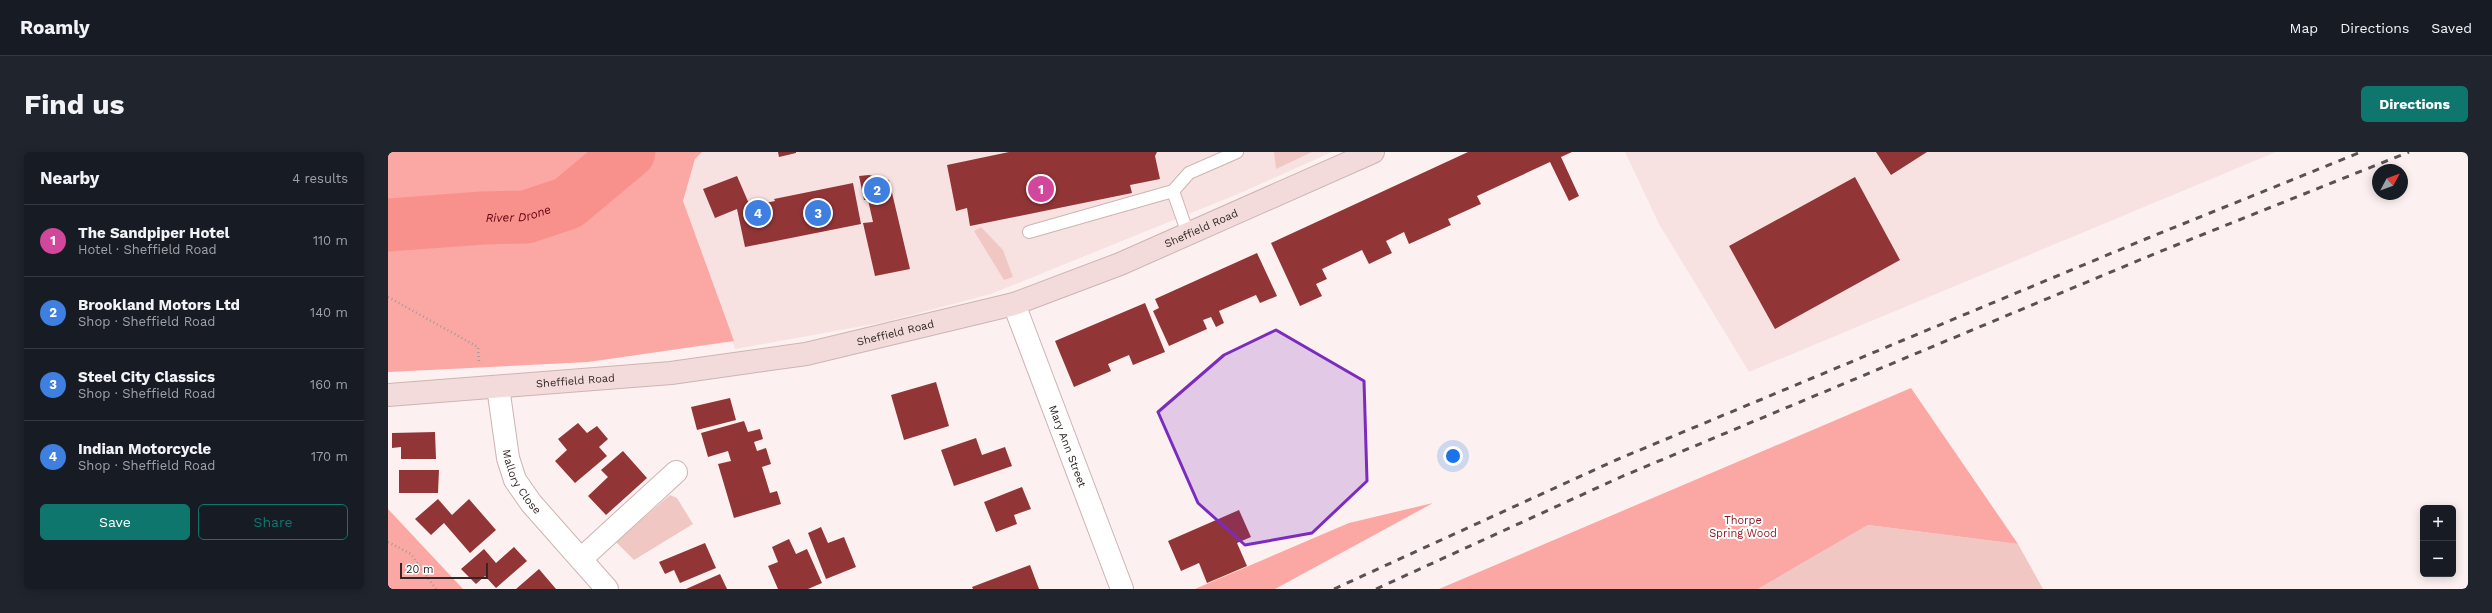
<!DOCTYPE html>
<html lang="en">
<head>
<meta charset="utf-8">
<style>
	:root { --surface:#171b24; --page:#20242c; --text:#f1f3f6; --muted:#9ea1a6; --line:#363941; --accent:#0f766e }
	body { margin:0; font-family:"Work Sans",sans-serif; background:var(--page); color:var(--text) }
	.controls { position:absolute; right:12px; bottom:12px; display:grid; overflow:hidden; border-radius:6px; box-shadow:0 2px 10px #0003 }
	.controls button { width:36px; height:36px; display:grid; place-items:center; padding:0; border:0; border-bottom:1px solid var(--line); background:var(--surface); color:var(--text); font:20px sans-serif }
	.compass { position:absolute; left:1984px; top:12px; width:36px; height:36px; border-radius:50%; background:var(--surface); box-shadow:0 2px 10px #0003; rotate:49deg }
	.scale { position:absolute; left:12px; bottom:10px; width:88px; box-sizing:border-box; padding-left:4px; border:2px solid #302726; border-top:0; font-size:11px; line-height:14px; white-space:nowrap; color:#302726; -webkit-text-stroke:3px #fff; paint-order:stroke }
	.you { position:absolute; left:1065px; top:304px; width:14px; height:14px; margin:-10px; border:3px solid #fff; border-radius:50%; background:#1a73e8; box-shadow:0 0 0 6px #1a73e833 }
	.badge { display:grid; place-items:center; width:26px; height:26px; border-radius:50%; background:var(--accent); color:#fff; font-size:13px; font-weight:700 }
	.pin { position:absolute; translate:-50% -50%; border:2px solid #fff; box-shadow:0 1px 4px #0006 }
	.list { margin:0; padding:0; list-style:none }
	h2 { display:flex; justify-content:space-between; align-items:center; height:52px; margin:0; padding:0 16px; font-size:17px }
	h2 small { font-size:13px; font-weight:400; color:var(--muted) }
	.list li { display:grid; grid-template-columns:26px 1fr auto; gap:12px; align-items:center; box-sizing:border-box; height:72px; padding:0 16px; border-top:1px solid var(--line) }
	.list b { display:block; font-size:15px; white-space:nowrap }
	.list p { margin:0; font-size:13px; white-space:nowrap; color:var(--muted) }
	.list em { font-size:13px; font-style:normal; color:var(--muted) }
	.actions { display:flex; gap:8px; padding:12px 16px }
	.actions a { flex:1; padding:9px 0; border:1px solid var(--accent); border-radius:6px; text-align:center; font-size:14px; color:var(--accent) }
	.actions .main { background:var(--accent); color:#fff }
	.map { position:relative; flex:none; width:2080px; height:437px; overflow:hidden; border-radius:6px }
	header { display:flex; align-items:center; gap:24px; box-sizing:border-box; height:56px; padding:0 20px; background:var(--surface); border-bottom:1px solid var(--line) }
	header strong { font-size:19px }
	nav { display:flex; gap:22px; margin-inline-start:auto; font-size:14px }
	.intro { display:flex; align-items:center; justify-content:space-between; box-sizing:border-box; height:96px; padding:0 24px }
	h1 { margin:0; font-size:28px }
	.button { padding:10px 18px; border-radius:6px; background:var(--accent); color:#fff; font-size:14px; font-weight:700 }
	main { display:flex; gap:24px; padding:0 24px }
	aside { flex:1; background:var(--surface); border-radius:6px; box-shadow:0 2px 10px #0003 }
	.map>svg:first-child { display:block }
	.built { fill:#f7e2e1 }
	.green { fill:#f1c7c4 }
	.forest { fill:#fba7a3 }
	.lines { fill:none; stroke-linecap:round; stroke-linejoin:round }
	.river { stroke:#f8918c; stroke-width:53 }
	.building { fill:#923536 }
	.service-casing { stroke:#cdb4b2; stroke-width:14 }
	.minor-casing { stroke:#cdb4b2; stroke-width:24 }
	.secondary-casing { stroke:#cdb4b2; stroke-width:24 }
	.path { stroke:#a59b9a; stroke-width:2.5; stroke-dasharray:1 3; stroke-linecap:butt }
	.service { stroke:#fff; stroke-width:12 }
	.minor { stroke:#fff; stroke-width:22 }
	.secondary { stroke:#f2dbda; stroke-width:22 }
	.rail { stroke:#5b5150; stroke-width:3; stroke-dasharray:7 7; stroke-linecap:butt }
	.marked { fill:#7b2cbf; fill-opacity:0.2; stroke:#7b2cbf; stroke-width:3; stroke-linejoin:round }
	.labels { text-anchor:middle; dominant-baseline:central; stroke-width:4; stroke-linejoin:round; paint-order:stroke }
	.street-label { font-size:11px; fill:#302726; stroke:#fff }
	.park-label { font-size:11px; fill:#8d121f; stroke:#fff }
	.water-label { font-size:12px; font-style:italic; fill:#61010f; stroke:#fff }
</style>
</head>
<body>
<header>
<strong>Roamly</strong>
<nav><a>Map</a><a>Directions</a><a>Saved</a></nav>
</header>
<div class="intro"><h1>Find us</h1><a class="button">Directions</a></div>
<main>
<aside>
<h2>Nearby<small>4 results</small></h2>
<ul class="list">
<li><span class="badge" style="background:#d1479c">1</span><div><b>The Sandpiper Hotel</b><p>Hotel · Sheffield Road</p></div><em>110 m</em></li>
<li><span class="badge" style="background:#3f7fe0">2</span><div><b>Brookland Motors Ltd</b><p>Shop · Sheffield Road</p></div><em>140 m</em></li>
<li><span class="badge" style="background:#3f7fe0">3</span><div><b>Steel City Classics</b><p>Shop · Sheffield Road</p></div><em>160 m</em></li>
<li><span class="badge" style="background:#3f7fe0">4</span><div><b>Indian Motorcycle</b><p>Shop · Sheffield Road</p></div><em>170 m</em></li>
</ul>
<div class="actions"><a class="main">Save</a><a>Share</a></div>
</aside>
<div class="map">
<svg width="2080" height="437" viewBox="0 0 2080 437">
	<rect width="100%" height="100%" fill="#fcf1f0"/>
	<path class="built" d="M 314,0 L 944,0 L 850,42 L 603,142 L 497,170 L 347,197 L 295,49 L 307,7 Z
		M 1237,0 L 1888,0 L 1361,220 L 1271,72 Z"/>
	<path class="green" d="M 886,0 L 924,0 L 888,17 Z
		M 593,75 L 615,98 L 625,125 L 616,128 L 586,79 Z
		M 282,343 L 289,346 L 305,372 L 246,408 L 228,390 Z
		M 1480,373 L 1630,392 L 1655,437 L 1370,437 Z"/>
	<path class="forest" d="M 0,0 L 314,0 L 307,7 L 295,49 L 346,189 L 200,210 L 0,220 Z
		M 1523,236 L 1630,392 L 1480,373 L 1370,437 L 1051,437 Z
		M 1045,351 L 887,437 L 807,437 L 961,371 Z
		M 0,357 L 75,437 L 0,437 Z"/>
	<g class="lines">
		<path class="river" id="s1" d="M 0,73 L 94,66 L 138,65 L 180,51 L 241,0"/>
	</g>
	<path class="building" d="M 390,0 L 408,0 L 408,1 L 391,5 Z
		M 621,0 L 769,0 L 767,4 L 772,27 L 742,33 L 744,41 L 582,74 L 579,56 L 568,59 L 559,13 Z
		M 1080,0 L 1184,0 L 1173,5 L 1191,44 L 1181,49 L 1162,10 L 1089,44 L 1093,52 L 1060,67 L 1063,73 L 1021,92 L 1016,80 L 998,89 L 1004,101 L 981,112 L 974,98 L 934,117 L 939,127 L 928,132 L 934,144 L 912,154 L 883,91 Z
		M 1488,0 L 1539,0 L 1503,23 Z
		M 481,23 L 501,28 L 522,117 L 487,124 L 475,71 L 485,70 L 480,48 L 476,48 L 471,24 Z
		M 349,24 L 362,54 L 387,49 L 386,47 L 465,31 L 473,72 L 357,95 L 349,57 L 327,66 L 315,37 Z
		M 1467,25 L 1512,108 L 1387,177 L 1341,94 Z
		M 869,101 L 889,144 L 872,151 L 868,143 L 831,159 L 836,171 L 828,175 L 823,165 L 815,168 L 819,177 L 781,194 L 765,159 L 771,156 L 767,147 Z
		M 757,151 L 777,200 L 745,213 L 741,203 L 720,212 L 723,219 L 686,235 L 667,189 Z
		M 548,230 L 561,274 L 516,288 L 503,243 Z
		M 342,246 L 348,268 L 309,278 L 303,255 Z
		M 356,269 L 360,280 L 372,277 L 375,287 L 366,290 L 369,299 L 378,296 L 383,312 L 374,315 L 382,341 L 389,339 L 393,352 L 346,366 L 330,312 L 343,309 L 340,299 L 320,305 L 313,281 Z
		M 190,271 L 199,281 L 209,274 L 220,287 L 211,295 L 219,304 L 187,331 L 167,309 L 179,298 L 170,287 Z
		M 47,280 L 48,307 L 13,307 L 13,295 L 4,296 L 4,281 Z
		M 588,286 L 594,303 L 617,295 L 624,314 L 566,334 L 553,298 Z
		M 235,299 L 259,326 L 218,363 L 200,344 L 220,325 L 213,318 Z
		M 11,318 L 51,318 L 50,341 L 11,341 Z
		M 634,335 L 643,357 L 626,363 L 629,372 L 608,380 L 596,350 Z
		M 50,347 L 64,363 L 81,347 L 108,378 L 82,401 L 56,371 L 43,383 L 27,367 Z
		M 851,358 L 863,385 L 849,391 L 859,414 L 819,431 L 811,411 L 793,419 L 780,389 Z
		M 433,375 L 440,391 L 456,385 L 468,415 L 438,427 L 420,381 Z
		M 401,387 L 408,402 L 419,397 L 434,431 L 420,437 L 390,437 L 380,414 L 390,410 L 384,395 Z
		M 317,391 L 328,416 L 292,431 L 286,418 L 277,422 L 271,410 Z
		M 126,395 L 139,409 L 108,436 L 97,424 L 88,432 L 73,417 L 96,397 L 108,411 Z
		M 642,413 L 651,437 L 585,437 L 584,435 Z
		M 151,417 L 168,437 L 128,437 Z
		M 332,422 L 339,437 L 298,437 Z"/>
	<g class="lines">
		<defs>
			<path id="service" d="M 641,80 L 785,39
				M 800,82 L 785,39 L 801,21 L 849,0"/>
			<g id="minor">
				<path id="s2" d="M 626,152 L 734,437"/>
				<path id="s3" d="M 110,235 L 120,306 L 127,328 L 143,351 L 219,437"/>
				<path d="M 193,407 L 288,320"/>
			</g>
			<g id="secondary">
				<path id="s4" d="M 0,243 L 283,221 L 418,202 L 626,152 L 732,112 L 985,0"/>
			</g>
		</defs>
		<use href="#service" class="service-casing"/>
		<use href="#minor" class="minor-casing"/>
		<use href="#secondary" class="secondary-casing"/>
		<path class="path" d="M 0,145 L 90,195 L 91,210
			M 0,390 L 23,402 L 48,437"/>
		<use href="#service" class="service"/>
		<use href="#minor" class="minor"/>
		<use href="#secondary" class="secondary"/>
		<path class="rail" d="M 946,437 L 1228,308 L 1760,86 L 1973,0
			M 988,437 L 1235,324 L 1766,102 L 2021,0"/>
	</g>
	<path class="marked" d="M 888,178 L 976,229 L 979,329 L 924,381 L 857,393 L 810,351 L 770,260 L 836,203 Z"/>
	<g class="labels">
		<g class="street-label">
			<text stroke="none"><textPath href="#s4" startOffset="836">Sheffield Road</textPath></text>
			<text stroke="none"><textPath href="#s4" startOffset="512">Sheffield Road</textPath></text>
			<text stroke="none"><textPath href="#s4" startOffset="188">Sheffield Road</textPath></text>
			<text stroke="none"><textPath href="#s2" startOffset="152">Mary Ann Street</textPath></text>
			<text stroke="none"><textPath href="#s3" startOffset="99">Mallory Close</textPath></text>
		</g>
		<g class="park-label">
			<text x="1355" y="368">Thorpe<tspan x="1355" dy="13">Spring Wood</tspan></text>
		</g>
		<g class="water-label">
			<text stroke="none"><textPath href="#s1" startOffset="131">River Drone</textPath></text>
		</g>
	</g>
</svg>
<div class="controls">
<button>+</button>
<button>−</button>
</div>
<svg class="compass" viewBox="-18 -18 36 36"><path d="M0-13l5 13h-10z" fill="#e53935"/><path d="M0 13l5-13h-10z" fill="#9ea1a6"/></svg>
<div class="scale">20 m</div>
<div class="you"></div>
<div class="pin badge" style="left:653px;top:37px;background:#d1479c">1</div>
<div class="pin badge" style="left:489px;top:38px;background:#3f7fe0">2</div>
<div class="pin badge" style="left:430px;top:61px;background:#3f7fe0">3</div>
<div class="pin badge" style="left:370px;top:61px;background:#3f7fe0">4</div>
</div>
</main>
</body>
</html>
